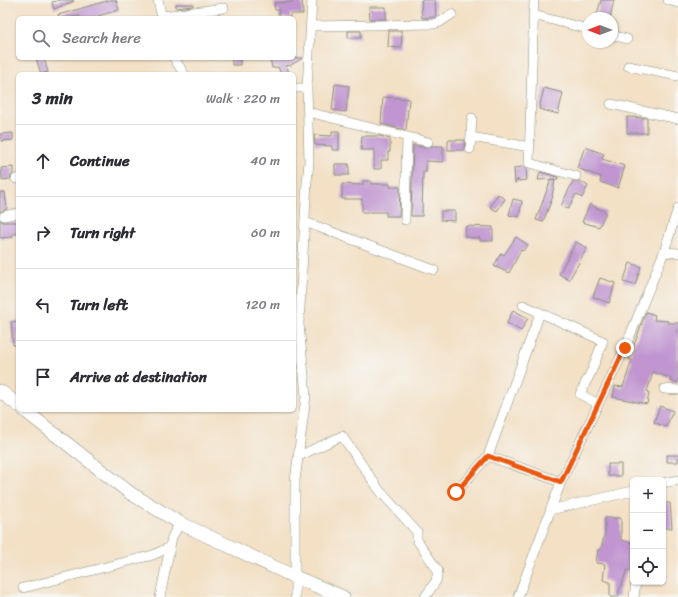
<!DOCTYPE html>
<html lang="en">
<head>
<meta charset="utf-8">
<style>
	:root { --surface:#fff; --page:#f2f2f3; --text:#2b2b33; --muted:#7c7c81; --line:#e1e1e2 }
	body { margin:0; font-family:Sriracha,sans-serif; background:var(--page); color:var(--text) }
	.controls { position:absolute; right:12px; bottom:12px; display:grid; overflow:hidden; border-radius:6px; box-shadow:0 1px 3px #0004 }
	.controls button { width:36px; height:36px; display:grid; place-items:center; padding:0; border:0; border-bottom:1px solid var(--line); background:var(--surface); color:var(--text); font:20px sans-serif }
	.compass { position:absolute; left:582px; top:12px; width:36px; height:36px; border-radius:50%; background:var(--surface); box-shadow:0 1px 3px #0004; rotate:270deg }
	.stop { position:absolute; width:12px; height:12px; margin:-9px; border:3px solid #ea580c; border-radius:50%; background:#fff }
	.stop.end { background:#ea580c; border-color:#fff; box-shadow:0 1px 4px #0008 }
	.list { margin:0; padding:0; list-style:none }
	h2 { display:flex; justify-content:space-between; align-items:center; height:52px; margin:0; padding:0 16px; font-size:17px }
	h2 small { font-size:13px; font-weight:400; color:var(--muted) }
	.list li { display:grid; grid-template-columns:26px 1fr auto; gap:12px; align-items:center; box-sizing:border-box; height:72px; padding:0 16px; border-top:1px solid var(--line) }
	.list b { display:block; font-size:15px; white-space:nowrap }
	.list em { font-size:13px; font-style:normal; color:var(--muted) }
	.icon { flex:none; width:22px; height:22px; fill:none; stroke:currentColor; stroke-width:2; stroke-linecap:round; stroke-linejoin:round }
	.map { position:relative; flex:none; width:678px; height:597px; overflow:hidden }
	.search { position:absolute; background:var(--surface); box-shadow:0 1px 3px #0004; left:16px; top:16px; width:280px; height:44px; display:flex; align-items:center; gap:10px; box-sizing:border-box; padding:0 14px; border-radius:6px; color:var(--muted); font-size:15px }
	.panel { position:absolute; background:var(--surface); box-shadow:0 1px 3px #0004; left:16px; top:72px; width:280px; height:340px; border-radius:6px }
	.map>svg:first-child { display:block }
	.building { fill:#c095d0 }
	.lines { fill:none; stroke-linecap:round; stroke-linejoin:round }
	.street-casing { stroke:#898e7c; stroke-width:10 }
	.secondary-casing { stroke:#898e7c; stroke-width:14 }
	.street { stroke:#fff; stroke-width:9 }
	.secondary { stroke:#fff; stroke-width:13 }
	.route { stroke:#ea580c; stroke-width:5 }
</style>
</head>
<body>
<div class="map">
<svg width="678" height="597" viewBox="0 0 678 597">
	<rect width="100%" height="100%" fill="#f6f6f2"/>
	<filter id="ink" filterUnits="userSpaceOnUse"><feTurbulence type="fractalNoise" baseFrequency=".025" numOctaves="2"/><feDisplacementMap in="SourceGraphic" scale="8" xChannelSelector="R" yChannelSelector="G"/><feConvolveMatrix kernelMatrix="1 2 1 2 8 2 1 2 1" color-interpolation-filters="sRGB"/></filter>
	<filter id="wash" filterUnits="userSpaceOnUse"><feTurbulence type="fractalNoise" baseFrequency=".012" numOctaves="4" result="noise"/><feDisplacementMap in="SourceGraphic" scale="16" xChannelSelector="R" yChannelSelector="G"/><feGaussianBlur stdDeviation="0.9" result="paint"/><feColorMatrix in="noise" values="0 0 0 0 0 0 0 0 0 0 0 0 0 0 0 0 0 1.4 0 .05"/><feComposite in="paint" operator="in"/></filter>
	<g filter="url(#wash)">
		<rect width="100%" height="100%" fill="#f3e0c5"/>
		<g id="blocks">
			<path class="building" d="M 61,0 L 73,0 L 74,1 L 54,9 L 52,2 Z
				M 110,0 L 116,0 L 119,10 L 98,16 L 98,18 L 80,18 L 80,16 L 59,18 L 58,15 Z
				M 292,0 L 302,0 L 303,14 L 290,14 L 290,18 L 279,18 L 279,10 L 275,10 L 274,3 L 292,2 Z
				M 421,0 L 435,0 L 436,17 L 422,18 Z
				M 601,0 L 614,0 L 610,18 L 596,18 Z
				M 176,4 L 193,4 L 193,6 L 176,8 Z
				M 369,7 L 386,7 L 386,19 L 370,19 Z
				M 348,31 L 361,31 L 361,38 L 348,38 Z
				M 389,31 L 402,31 L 401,48 L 388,47 Z
				M 36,58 L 44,58 L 48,72 L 41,74 Z
				M 232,58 L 240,58 L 240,65 L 232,65 Z
				M 270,58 L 303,58 L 291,65 L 286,66 L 290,74 L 281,74 L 278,67 L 272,68 Z
				M 335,84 L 349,86 L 346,112 L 332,110 Z
				M 544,88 L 563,93 L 558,114 L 539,109 Z
				M 383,97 L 409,99 L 406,130 L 381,124 Z
				M 627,117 L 647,118 L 647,133 L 627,133 Z
				M 332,131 L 339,131 L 339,150 L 332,150 L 332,146 L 315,145 L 314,135 L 332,136 Z
				M 13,133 L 13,140 L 1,141 L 0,134 Z
				M 362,136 L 380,136 L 390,139 L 390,152 L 388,152 L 388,160 L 381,160 L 381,169 L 374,169 L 374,150 L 361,150 Z
				M 448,140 L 465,140 L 464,150 L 448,150 Z
				M 413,145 L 427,148 L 432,146 L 443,146 L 443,162 L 426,161 L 426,172 L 423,172 L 422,216 L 411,216 Z
				M 585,147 L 604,154 L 602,159 L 625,166 L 618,188 L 600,182 L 601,177 L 577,168 Z
				M 335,164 L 349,164 L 349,175 L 335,175 Z
				M 13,167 L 13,174 L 11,176 L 10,179 L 2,180 L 1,168 Z
				M 522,167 L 526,168 L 527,180 L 517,181 L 518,179 L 515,183 L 514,168 Z
				M 540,172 L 558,177 L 558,179 L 538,180 Z
				M 551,179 L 555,180 L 552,196 L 553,196 L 543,222 L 536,220 Z
				M 363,181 L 371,181 L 371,184 L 390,184 L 390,187 L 400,187 L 399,216 L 386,216 L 386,212 L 362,212 L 362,199 L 342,199 L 342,184 L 363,185 Z
				M 573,181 L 580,181 L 588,186 L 582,198 L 576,194 L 568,209 L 561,206 Z
				M 0,192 L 5,192 L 7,209 L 0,212 Z
				M 498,194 L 505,199 L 497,211 L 490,207 Z
				M 513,199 L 522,201 L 519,217 L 509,215 Z
				M 590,204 L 606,212 L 599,227 L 582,222 Z
				M 441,211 L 455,211 L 455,221 L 441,220 Z
				M 0,220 L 3,222 L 18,222 L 18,234 L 12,234 L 13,237 L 0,238 Z
				M 466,226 L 493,227 L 493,241 L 480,241 L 480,238 L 465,237 Z
				M 516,237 L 528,245 L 523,251 L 521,250 L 509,273 L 494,266 L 501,253 L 504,255 Z
				M 576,242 L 587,248 L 569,280 L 559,274 Z
				M 630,263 L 641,267 L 635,285 L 623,282 Z
				M 600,278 L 615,283 L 609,303 L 593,297 Z
				M 513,310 L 528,318 L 521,331 L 507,323 Z
				M 646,312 L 655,315 L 654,320 L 668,321 L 668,323 L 678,323 L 678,383 L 670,381 L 671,378 L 653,372 L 647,392 L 649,393 L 647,404 L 613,397 L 615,386 L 623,387 L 632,360 L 629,359 Z
				M 18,321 L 18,345 L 13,345 L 11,322 Z
				M 660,406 L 673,411 L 666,427 L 654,422 Z
				M 667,455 L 678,455 L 678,462 L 667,462 Z
				M 608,464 L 621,464 L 621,476 L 608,476 Z
				M 663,503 L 670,503 L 672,528 L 663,528 Z
				M 605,518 L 621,518 L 621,540 L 633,543 L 633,572 L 627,570 L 619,591 L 619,597 L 610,597 L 610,582 L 603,580 L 605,564 L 596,563 L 598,550 L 601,550 L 605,532 Z"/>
		</g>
	</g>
	<g filter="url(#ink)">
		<use href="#blocks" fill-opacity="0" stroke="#898e7c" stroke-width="1"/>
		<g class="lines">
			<defs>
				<path id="street" d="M 158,0 L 162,18
					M 534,0 L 529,163 L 576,176
					M 668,0 L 678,3
					M 533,15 L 588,29
					M 162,16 L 224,8
					M 310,26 L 434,24 L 440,22 L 452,14
					M 612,35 L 627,39
					M 174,58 L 184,74
					M 628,66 L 678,76
					M 294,88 L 307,88
					M 611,104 L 678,119
					M 308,112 L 428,142
					M 471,137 L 530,147
					M 470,149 L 472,118
					M 16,179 L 18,178
					M 4,216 L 18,213
					M 405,220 L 407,137
					M 305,222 L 434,270
					M 664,252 L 678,253
					M 523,305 L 603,341 L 592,370 L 580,394 L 598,404
					M 664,389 L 678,390
					M 299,456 L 342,436 L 380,491 L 417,532 L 417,540 L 438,571 L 436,581 L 425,597
					M 488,456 L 561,482
					M 663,483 L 678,480
					M 456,492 L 488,456 L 540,313
					M 550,510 L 633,491
					M 23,588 L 153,555 L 170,547
					M 160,597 L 172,537 L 180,523
					M 295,597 L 295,481 L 306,396 L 299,324 L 307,182 L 309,162 L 307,88 L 312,0
					M 518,597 L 561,482 L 625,348 L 664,252 L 678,208
					M 634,597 L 636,582"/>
				<path id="secondary" d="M 0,391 L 18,405
					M 24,410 L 130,493 L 180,523 L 295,577 L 343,597"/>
			</defs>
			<use href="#street" class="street-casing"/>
			<use href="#secondary" class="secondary-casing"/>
			<use href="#street" class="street"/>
			<use href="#secondary" class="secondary"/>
		</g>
	</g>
	<g class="lines" filter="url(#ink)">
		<path class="route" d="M 456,492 L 488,456 L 561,482 L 625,348"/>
	</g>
</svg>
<div class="controls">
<button>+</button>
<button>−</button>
<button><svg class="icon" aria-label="locate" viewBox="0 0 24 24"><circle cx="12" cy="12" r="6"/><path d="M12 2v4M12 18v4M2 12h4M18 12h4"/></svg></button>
</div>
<svg class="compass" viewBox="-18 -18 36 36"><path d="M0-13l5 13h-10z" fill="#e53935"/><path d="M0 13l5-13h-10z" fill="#7c7c81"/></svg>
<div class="stop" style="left:456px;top:492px"></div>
<div class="stop end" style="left:625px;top:348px"></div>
<div class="search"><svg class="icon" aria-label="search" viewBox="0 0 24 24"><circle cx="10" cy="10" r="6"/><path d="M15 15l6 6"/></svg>Search here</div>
<section class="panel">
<h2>3 min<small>Walk · 220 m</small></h2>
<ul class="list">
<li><svg class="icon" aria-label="ahead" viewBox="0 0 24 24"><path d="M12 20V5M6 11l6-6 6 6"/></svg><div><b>Continue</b></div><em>40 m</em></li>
<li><svg class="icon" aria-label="right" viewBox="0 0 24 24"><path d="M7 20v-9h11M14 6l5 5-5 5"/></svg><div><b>Turn right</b></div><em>60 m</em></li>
<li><svg class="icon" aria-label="left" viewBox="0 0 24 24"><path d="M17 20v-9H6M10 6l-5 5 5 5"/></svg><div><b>Turn left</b></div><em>120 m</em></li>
<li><svg class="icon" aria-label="arrive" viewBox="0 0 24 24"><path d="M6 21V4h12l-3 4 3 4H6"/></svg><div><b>Arrive at destination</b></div></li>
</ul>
</section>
</div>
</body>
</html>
